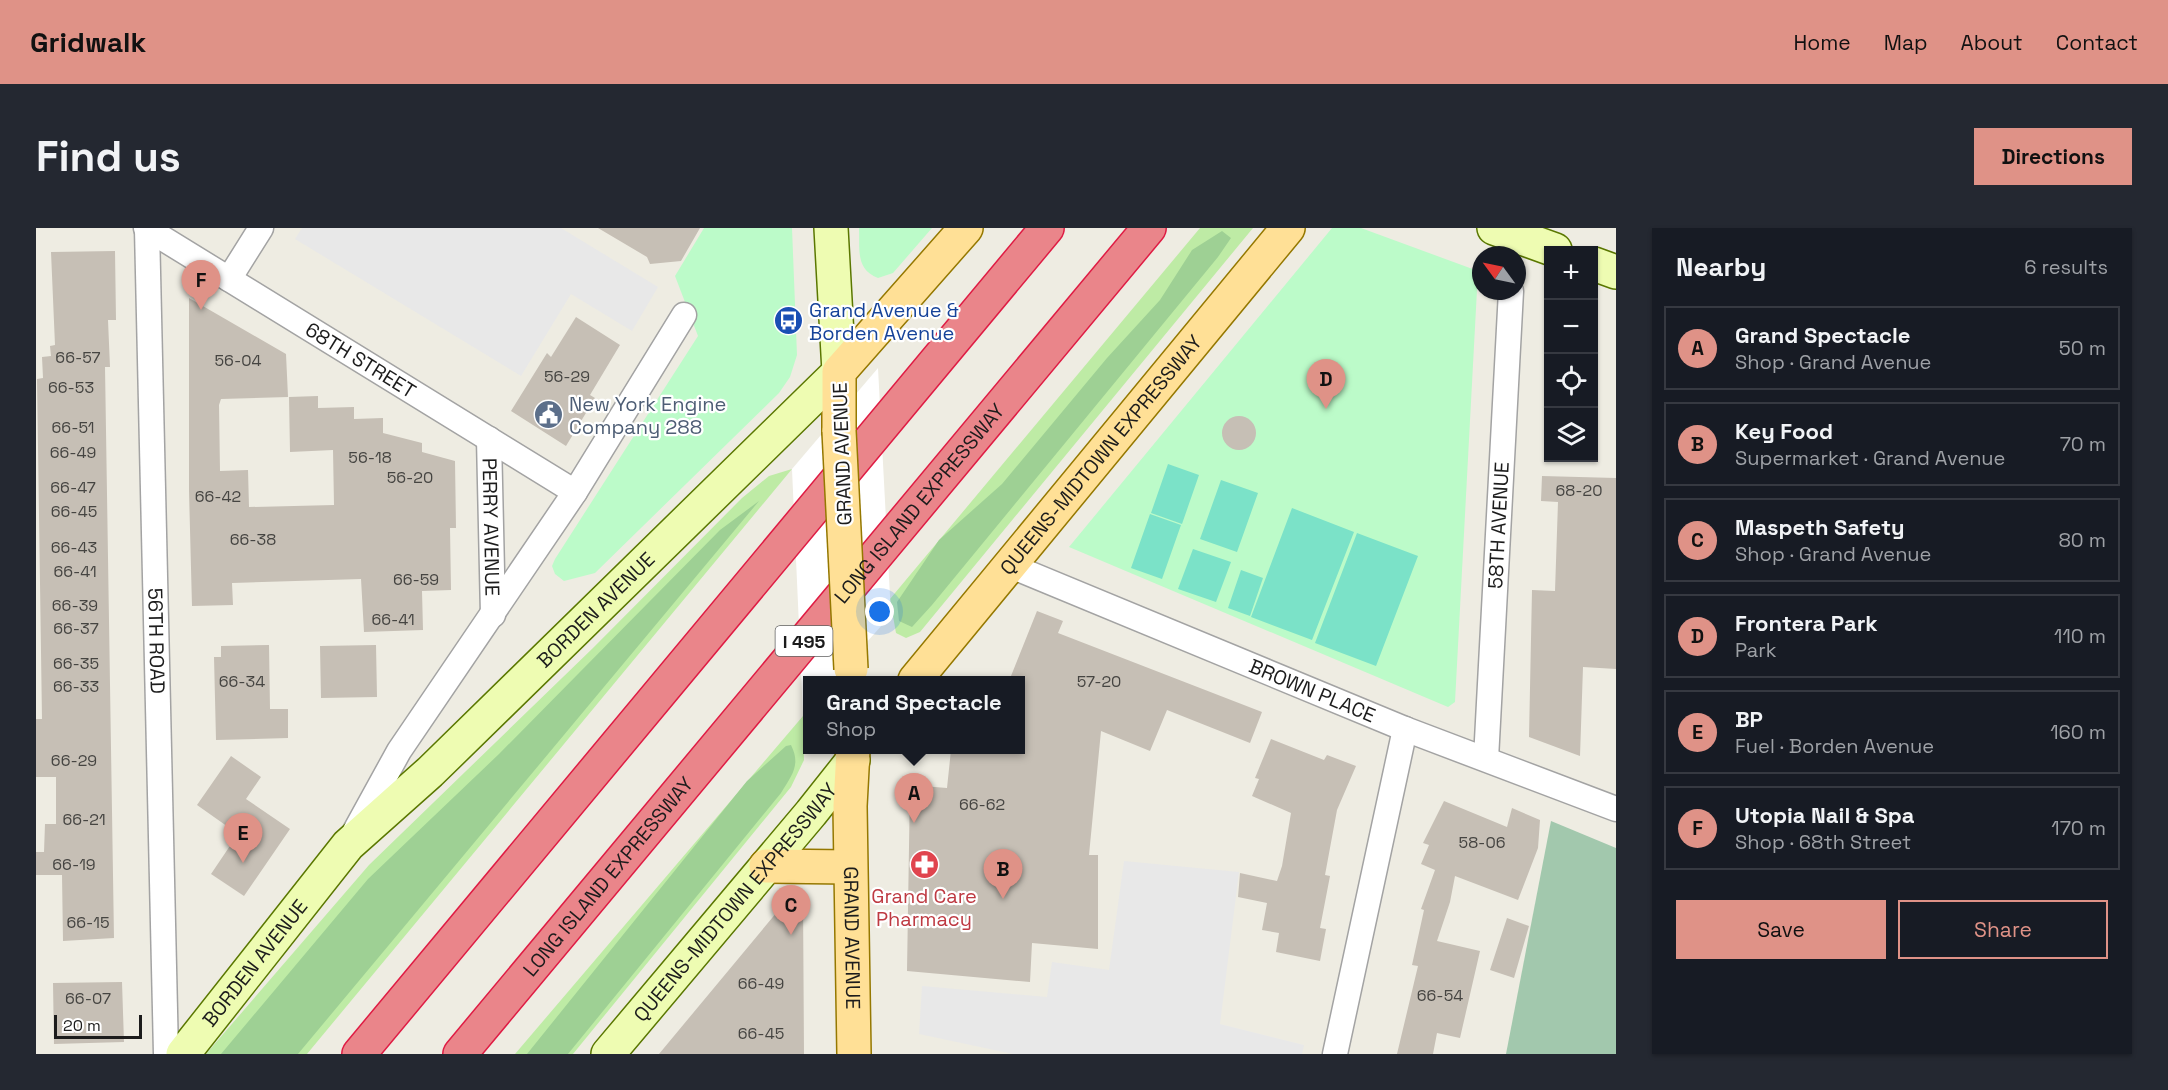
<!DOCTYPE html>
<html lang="en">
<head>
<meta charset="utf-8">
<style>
	:root { --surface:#171b24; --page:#242831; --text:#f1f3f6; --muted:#9ea1a6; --line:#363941; --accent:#df9287 }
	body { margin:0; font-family:"Space Grotesk",sans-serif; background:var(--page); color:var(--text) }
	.controls { position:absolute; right:18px; top:18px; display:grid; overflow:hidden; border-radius:0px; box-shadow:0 2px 4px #0004 }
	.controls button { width:54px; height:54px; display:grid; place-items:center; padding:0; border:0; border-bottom:2px solid var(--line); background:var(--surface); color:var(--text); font:30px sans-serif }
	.compass { position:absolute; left:1436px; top:18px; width:54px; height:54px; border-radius:50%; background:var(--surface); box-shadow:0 2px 4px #0004; rotate:303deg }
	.scale { position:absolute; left:18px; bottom:15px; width:88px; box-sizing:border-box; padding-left:6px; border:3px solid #1c1c1c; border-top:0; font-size:16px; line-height:21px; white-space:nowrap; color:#1c1c1c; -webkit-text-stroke:4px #fff; paint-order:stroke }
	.you { position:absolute; left:844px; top:384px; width:21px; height:21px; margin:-15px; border:4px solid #fff; border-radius:50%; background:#1a73e8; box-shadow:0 0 0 9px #1a73e833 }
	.badge { display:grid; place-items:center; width:39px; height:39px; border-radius:50%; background:var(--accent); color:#111; font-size:20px; font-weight:700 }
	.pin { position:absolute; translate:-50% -50px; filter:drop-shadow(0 2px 3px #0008) }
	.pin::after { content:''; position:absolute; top:32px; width:21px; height:18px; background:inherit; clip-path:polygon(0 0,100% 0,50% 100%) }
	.popup { position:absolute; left:767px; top:448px; width:222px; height:78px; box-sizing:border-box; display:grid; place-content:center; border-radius:0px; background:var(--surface); filter:drop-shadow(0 2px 4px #0005); font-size:20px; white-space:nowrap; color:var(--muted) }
	.popup b { font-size:22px; color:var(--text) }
	.popup::after { content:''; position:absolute; left:50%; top:100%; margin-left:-12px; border:12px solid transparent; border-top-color:var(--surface) }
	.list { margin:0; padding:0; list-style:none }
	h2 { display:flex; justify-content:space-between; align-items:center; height:78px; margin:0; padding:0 24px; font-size:26px }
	h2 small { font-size:20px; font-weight:400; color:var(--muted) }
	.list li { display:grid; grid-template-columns:39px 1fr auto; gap:18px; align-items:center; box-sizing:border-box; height:84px; margin:0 12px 12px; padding:0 12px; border:2px solid var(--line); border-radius:0px }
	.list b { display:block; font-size:22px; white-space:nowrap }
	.list p { margin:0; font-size:20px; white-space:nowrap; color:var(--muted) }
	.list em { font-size:20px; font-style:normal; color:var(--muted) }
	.actions { display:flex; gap:12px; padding:18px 24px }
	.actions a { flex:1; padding:14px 0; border:2px solid var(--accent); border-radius:0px; text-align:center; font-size:21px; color:var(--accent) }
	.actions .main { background:var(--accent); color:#111 }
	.icon { flex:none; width:33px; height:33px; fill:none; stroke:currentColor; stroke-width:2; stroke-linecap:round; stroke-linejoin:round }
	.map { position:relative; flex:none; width:1580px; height:826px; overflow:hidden; border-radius:0px }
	header { display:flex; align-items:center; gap:36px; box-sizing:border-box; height:84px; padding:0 30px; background:var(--accent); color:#111 }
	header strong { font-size:28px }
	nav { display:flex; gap:33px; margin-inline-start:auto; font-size:21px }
	.intro { display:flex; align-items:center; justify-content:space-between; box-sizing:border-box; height:144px; padding:0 36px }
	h1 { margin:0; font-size:42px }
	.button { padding:15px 27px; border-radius:0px; background:var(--accent); color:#111; font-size:21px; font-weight:700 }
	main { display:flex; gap:36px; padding:0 36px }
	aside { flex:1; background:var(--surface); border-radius:0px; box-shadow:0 2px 4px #0004 }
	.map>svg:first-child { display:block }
	.grass { fill:#beeba5 }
	.forest { fill:#9ed094 }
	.cemetery { fill:#a2c8ad }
	.park { fill:#bcfbc9 }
	.pitch { fill:#7be2c8 }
	.parking { fill:#e8e8e8 }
	.pier { fill:#fff }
	.building { fill:#c6bfb5 }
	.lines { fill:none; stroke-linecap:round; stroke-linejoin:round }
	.street-casing { stroke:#a3a3a3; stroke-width:27 }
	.secondary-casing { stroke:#5a7700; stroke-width:36 }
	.primary-casing { stroke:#957800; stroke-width:36 }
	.highway-casing { stroke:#df1c44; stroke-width:36 }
	.street { stroke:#fff; stroke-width:24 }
	.secondary { stroke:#eefcb2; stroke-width:33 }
	.primary { stroke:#ffe096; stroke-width:33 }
	.highway { stroke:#ea858a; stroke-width:33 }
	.primary-bridge-casing { stroke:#957800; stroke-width:36; stroke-linecap:butt }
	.primary-bridge { stroke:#ffe096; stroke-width:33 }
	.labels { text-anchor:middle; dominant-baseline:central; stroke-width:4.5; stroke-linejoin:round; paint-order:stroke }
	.number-label { font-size:16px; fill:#464542 }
	.shield { fill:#fff; stroke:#606060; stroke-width:1.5 }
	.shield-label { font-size:18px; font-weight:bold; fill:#1c1c1c }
	.transit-label { font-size:20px; fill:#164399; stroke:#fff; text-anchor:start }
	.street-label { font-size:20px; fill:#1c1c1c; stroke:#fff }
	.service-label { font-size:20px; fill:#4e5e75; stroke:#fff; text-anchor:start }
	.health-label { font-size:20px; fill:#be3a42; stroke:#fff }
</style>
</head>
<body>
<header>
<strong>Gridwalk</strong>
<nav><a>Home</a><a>Map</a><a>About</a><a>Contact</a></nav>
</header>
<div class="intro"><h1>Find us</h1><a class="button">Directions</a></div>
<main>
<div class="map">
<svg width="1580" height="826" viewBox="0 0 1580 826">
	<rect width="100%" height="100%" fill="#eeece2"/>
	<path class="grass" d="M 1164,0 L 1217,0 L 884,404 L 870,410 L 860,405 L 854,371 Z
		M 756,241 L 271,826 L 170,826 L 333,637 L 557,420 L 706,270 L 733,248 Z
		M 767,488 L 768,532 L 755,559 L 537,826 L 479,826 Z"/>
	<path class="forest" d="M 1186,3 L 1195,10 L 1182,29 L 896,377 L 876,399 L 863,393 L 861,374 L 903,312 L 966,256 L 1071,130 L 1124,72 L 1156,22 Z
		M 723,273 L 262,826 L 185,826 L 332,651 L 463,526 L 684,302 Z
		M 755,517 C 765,537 756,547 745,565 L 532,826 L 491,826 L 711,553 L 750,518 Z"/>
	<path class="cemetery" d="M 1515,593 L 1580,620 L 1580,826 L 1470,826 Z"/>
	<path class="park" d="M 668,0 L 756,0 L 761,127 L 754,149 L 743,165 L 559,345 L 528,353 L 519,346 L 516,338 L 519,331 L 662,108 L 639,48 Z
		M 823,0 L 896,0 L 857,45 L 842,50 C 819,41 824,21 823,0 Z
		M 1296,0 L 1325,0 L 1442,43 L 1419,474 L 1412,479 L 1033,319 Z"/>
	<path class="pitch" d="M 1132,236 L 1163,247 L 1146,296 L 1115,285 Z
		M 1185,252 L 1222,265 L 1201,324 L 1164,311 Z
		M 1256,280 L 1318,304 L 1276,412 L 1215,389 Z
		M 1114,286 L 1145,297 L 1126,351 L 1095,340 Z
		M 1321,305 L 1382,328 L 1340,438 L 1279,415 Z
		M 1157,321 L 1195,334 L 1180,374 L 1142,361 Z
		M 1205,342 L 1227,350 L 1214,388 L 1192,380 Z"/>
	<path class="parking" d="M 266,0 L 525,0 L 622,59 L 596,103 L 535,66 L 485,148 L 259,11 Z
		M 1088,633 L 1203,644 L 1184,796 L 1268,817 L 1266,826 L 977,826 L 883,806 L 886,758 L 1011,769 L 1016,734 L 1073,742 Z"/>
	<path class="pier" d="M 842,140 L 855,387 L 797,452 L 772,452 L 771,482 L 767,488 L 756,241 Z"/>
	<path class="building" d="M 562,0 L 664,0 L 645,33 L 614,36 L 611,29 Z
		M 79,23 L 80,92 L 72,92 L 74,139 L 69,139 L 78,710 L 27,713 L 26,647 L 0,647 L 0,624 L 8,624 L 9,596 L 20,596 L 20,549 L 0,549 L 0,491 L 6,491 L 1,151 L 7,150 L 6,129 L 15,128 L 14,118 L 19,117 L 15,24 Z
		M 153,70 L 250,126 L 252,169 L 185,171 L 183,177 L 184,243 L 212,242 L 213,279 L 298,277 L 297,222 L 254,224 L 253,169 L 282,168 L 282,180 L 318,179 L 318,191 L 347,190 L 347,205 L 386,215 L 386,224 L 419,233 L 420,300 L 414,300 L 415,362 L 386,363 L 387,402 L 328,404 L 325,351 L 196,355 L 197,377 L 156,378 L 153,263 Z
		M 540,89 L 584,117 L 554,167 L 559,170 L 530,218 L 475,183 L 511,125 L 515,129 Z
		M1186 205a17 17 0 1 1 34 0a17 17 0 1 1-34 0Z
		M 1506,248 L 1580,250 L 1580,441 L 1547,439 L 1544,528 L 1493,509 L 1496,362 L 1519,363 L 1522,274 L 1505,273 Z
		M 1001,383 L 1027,393 L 1022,405 L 1226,484 L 1214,515 L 1131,482 L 1114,523 L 1065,503 L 1053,627 L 1062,627 L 1062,721 L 996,715 L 994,754 L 871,743 L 874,557 L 911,560 L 915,522 L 984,526 L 984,453 L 973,453 Z
		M 233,417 L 234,481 L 252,481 L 252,510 L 180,512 L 178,429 L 185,429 L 185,418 Z
		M 340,417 L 341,469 L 285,470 L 284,418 Z
		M 1235,511 L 1288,532 L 1291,527 L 1320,538 L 1301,582 L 1289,647 L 1294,648 L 1284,700 L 1290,701 L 1284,733 L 1240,724 L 1243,705 L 1226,702 L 1231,675 L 1202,669 L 1204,645 L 1241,653 L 1246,638 L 1255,585 L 1216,568 L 1223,551 L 1219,550 Z
		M 195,528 L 225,549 L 210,571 L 254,601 L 208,668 L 175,646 L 202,606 L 161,577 Z
		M 1408,573 L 1471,599 L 1476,580 L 1504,592 L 1502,620 L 1482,672 L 1419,648 L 1414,674 L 1401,713 L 1444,723 L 1424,810 L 1401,805 L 1397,826 L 1361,826 L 1382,738 L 1376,737 L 1388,682 L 1385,681 L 1399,642 L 1385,636 L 1393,617 L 1387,615 Z
		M 751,672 L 767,672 L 768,826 L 623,826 Z
		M 1471,690 L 1493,698 L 1478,750 L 1454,742 Z
		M 86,754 L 88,814 L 18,816 L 17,755 Z"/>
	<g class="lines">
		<defs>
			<g id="street">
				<path id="s1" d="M 110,0 L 539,264"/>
				<path id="s2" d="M 111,1 L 130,826"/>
				<path d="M 193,51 L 225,0"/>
				<path id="s3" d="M 453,211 L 457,387"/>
				<path id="s4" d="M 975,338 L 1369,501 L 1580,581"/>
				<path id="s5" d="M 1450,531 L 1475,63"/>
				<path d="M 319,603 L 363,523 L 539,264 L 648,87"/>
				<path d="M 1299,826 L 1369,501"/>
			</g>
			<g id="secondary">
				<path d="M 1458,0 L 1519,22"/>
				<path d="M 1558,36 L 1580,44"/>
				<path id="s6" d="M 147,826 L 312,617 L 394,544 L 803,144 L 795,0"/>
				<path id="s7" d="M 572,826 L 775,585 L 817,532"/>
			</g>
			<g id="primary">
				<path d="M 803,203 L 803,144 L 930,0"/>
				<path id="s8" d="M 879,452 L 1252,0"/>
				<path id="s9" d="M 817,522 L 814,578 L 818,826"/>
				<path d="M 730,638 L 814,639"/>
			</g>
			<g id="highway">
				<path d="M 323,826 L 1011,0"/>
				<path id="s10" d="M 424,826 L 1113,0"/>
			</g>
		</defs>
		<use href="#street" class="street-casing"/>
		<use href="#secondary" class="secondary-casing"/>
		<use href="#primary" class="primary-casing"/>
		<use href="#highway" class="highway-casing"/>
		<use href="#street" class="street"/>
		<use href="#secondary" class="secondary"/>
		<use href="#primary" class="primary"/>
		<use href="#highway" class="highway"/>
		<defs>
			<path id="primary-bridge" d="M 803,203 L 815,441"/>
		</defs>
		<use href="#primary-bridge" class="primary-bridge-casing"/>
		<use href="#primary-bridge" class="primary-bridge"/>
	</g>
	<defs>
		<symbol id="bus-disc" viewBox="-11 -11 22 22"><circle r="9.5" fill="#1a4fb4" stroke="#fff"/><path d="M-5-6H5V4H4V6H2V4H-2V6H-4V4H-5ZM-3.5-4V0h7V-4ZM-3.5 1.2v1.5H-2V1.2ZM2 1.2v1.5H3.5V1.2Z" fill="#fff"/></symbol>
		<symbol id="civic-disc" viewBox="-11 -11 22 22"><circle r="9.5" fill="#5c6f8a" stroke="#fff"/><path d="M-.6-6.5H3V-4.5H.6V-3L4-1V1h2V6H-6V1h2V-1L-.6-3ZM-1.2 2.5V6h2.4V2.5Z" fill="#fff"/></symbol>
		<symbol id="pharmacy-disc" viewBox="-11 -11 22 22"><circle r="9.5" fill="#e0444e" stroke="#fff"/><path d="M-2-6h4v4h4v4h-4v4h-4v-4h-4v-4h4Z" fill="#fff"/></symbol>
	</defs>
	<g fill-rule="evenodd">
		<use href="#bus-disc" x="736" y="76" width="33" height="33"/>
		<use href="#civic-disc" x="496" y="170" width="33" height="33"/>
		<use href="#pharmacy-disc" x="872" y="620" width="33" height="33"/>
	</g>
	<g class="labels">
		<g class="number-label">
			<text x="42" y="129">66-57</text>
			<text x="202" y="132">56-04</text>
			<text x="531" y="148">56-29</text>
			<text x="35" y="159">66-53</text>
			<text x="37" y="199">66-51</text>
			<text x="37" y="224">66-49</text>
			<text x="334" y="229">56-18</text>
			<text x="374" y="249">56-20</text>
			<text x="37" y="259">66-47</text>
			<text x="1543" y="262">68-20</text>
			<text x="182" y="268">66-42</text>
			<text x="38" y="283">66-45</text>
			<text x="217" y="311">66-38</text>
			<text x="38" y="319">66-43</text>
			<text x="39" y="343">66-41</text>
			<text x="380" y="351">66-59</text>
			<text x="39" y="377">66-39</text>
			<text x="357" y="391">66-41</text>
			<text x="40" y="400">66-37</text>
			<text x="40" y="435">66-35</text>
			<text x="206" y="453">66-34</text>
			<text x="1063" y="453">57-20</text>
			<text x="40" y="458">66-33</text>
			<text x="38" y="532">66-29</text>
			<text x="946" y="576">66-62</text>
			<text x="48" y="591">66-21</text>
			<text x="1446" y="614">58-06</text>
			<text x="38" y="636">66-19</text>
			<text x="52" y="694">66-15</text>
			<text x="725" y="755">66-49</text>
			<text x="1404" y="767">66-54</text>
			<text x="52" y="770">66-07</text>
			<text x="725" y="805">66-45</text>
		</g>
		<rect class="shield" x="739.5" y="398" width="57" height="30" rx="4.5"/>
		<g class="shield-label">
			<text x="768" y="413">I 495</text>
		</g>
		<g class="transit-label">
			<text x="773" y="82">Grand Avenue &amp;<tspan x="773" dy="23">Borden Avenue</tspan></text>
		</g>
		<g class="street-label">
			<text stroke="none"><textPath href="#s1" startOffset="252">68TH STREET</textPath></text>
			<text transform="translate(806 226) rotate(-92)">GRAND AVENUE</text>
			<text stroke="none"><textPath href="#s8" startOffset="292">QUEENS-MIDTOWN EXPRESSWAY</textPath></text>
			<text stroke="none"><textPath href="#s10" startOffset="717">LONG ISLAND EXPRESSWAY</textPath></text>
			<text stroke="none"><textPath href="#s5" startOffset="234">58TH AVENUE</textPath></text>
			<text stroke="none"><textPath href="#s3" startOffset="88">PERRY AVENUE</textPath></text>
			<text stroke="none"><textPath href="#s6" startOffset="608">BORDEN AVENUE</textPath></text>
			<text stroke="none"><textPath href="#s2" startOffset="412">56TH ROAD</textPath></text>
			<text stroke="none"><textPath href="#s4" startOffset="326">BROWN PLACE</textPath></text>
			<text stroke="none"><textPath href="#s10" startOffset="231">LONG ISLAND EXPRESSWAY</textPath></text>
			<text stroke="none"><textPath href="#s7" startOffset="198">QUEENS-MIDTOWN EXPRESSWAY</textPath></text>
			<text stroke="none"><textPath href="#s9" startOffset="188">GRAND AVENUE</textPath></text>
			<text stroke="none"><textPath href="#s6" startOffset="116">BORDEN AVENUE</textPath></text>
		</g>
		<g class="service-label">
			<text x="533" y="176">New York Engine<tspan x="533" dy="23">Company 288</tspan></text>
		</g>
		<g class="health-label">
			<text x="888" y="668">Grand Care<tspan x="888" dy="23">Pharmacy</tspan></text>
		</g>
	</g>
</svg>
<div class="controls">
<button>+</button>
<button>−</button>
<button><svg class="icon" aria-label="locate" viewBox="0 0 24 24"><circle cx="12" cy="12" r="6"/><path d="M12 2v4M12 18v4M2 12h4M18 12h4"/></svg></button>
<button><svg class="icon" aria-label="layers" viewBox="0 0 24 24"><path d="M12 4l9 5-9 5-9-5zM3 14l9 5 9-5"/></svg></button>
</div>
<svg class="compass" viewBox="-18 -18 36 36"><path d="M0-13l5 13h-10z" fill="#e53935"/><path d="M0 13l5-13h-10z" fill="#9ea1a6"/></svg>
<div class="scale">20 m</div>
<div class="you"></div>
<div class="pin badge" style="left:878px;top:595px">A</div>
<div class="popup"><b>Grand Spectacle</b>Shop</div>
<div class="pin badge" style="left:967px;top:671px">B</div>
<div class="pin badge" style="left:755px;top:707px">C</div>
<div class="pin badge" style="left:1290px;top:181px">D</div>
<div class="pin badge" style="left:207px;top:635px">E</div>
<div class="pin badge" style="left:165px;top:82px">F</div>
</div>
<aside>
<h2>Nearby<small>6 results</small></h2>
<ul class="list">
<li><span class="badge">A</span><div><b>Grand Spectacle</b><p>Shop · Grand Avenue</p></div><em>50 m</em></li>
<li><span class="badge">B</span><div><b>Key Food</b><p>Supermarket · Grand Avenue</p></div><em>70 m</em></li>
<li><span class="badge">C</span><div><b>Maspeth Safety</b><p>Shop · Grand Avenue</p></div><em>80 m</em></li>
<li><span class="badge">D</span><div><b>Frontera Park</b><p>Park</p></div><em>110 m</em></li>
<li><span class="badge">E</span><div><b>BP</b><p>Fuel · Borden Avenue</p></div><em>160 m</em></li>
<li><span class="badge">F</span><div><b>Utopia Nail &amp; Spa</b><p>Shop · 68th Street</p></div><em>170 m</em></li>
</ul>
<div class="actions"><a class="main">Save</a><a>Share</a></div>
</aside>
</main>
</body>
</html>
